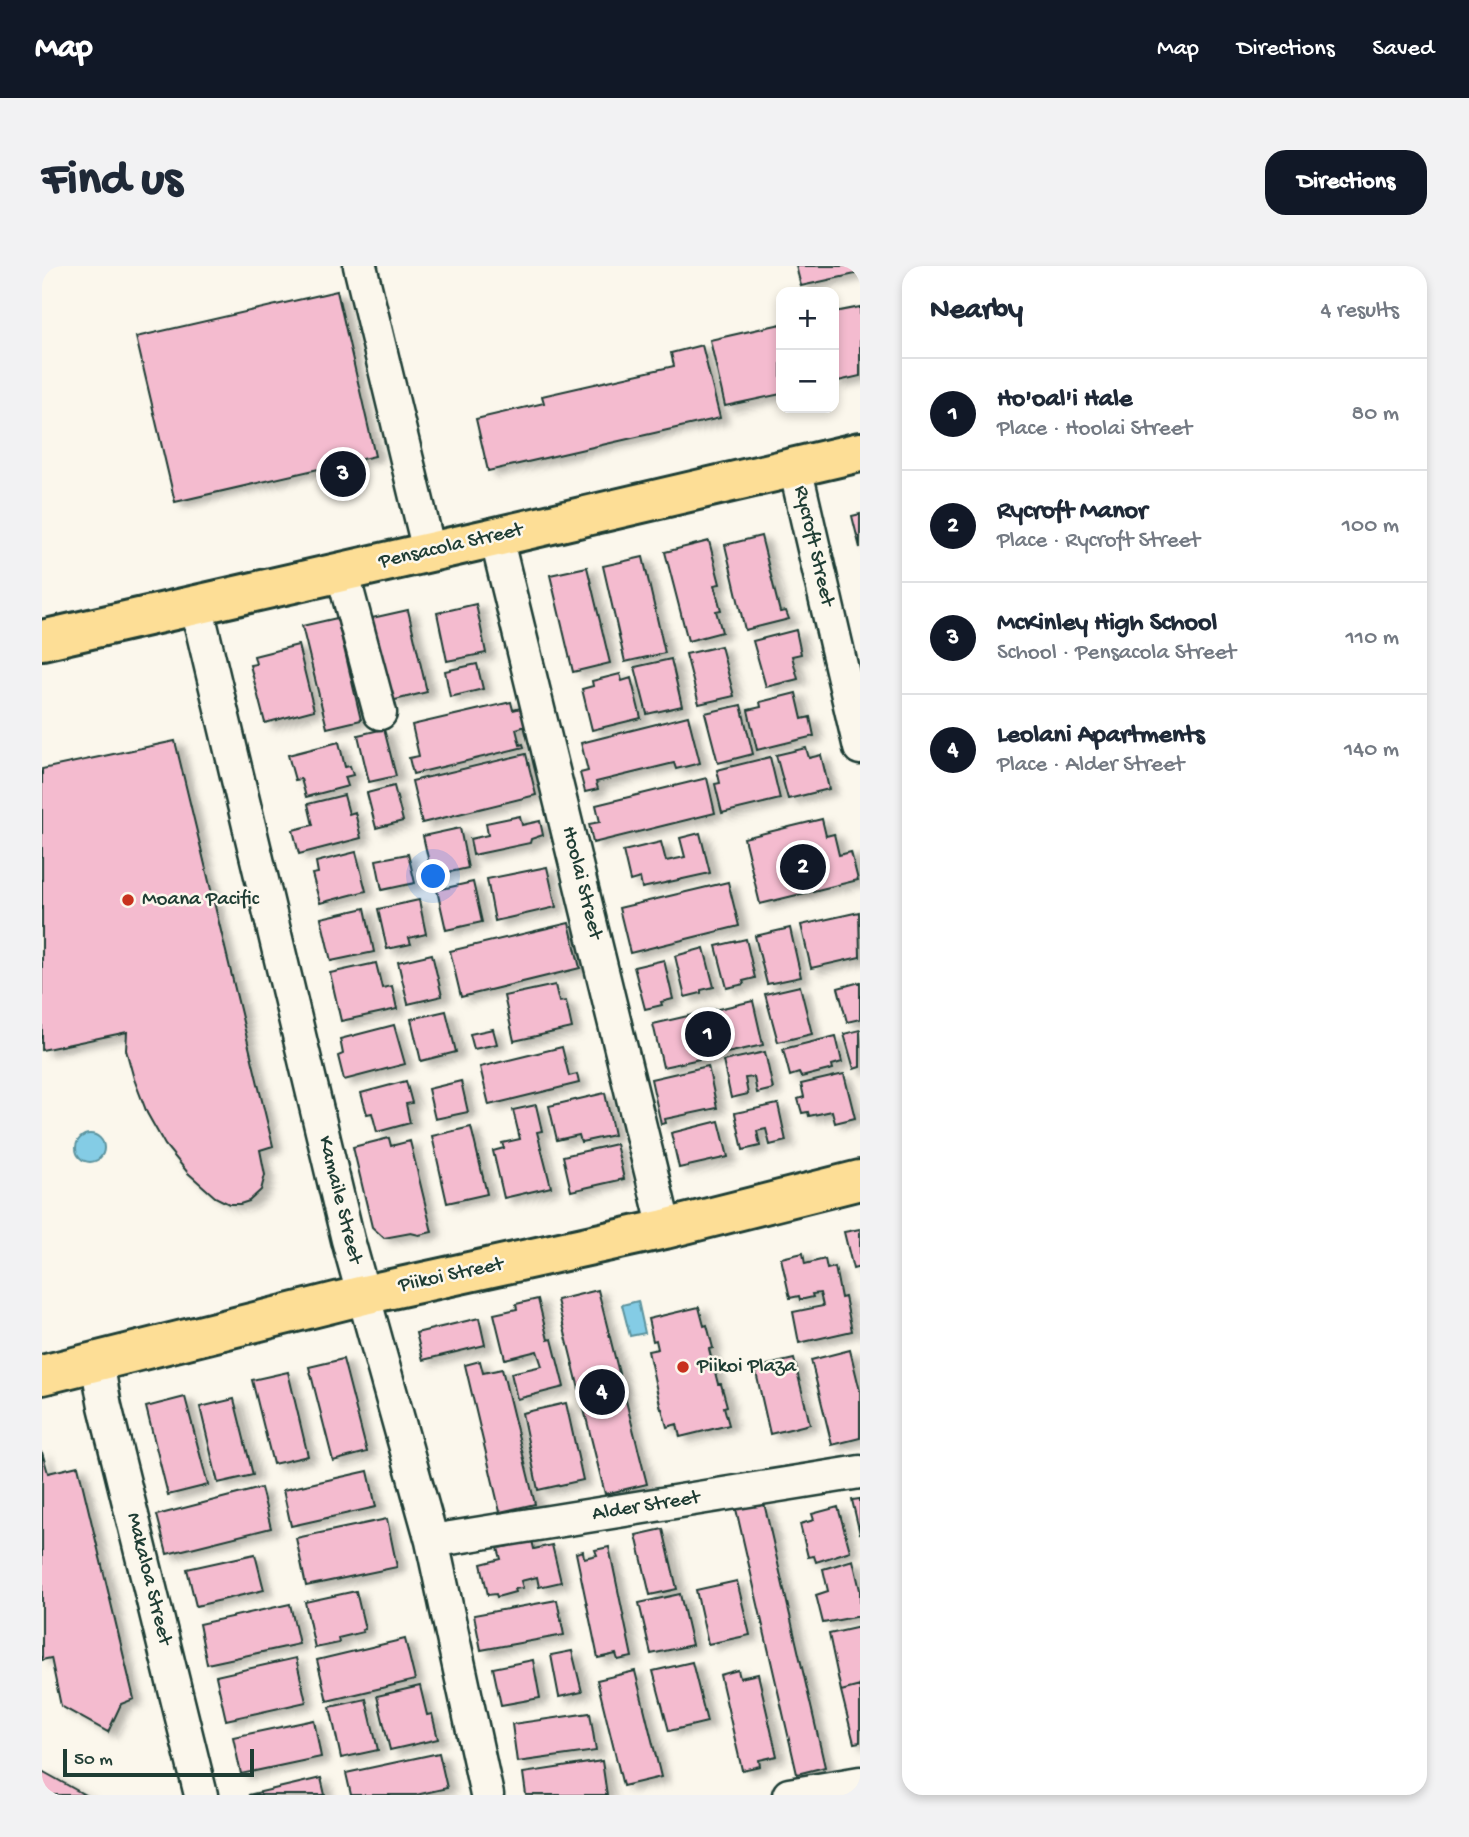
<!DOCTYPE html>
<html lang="en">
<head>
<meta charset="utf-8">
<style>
	:root { --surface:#fff; --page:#f2f2f3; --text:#1f2937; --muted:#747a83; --line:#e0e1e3; --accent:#111827 }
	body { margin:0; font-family:"Gochi Hand",sans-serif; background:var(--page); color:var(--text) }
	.controls { position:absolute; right:21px; top:21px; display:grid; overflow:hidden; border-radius:14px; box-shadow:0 4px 10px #0003 }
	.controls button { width:63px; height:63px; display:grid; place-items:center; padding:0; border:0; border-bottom:2px solid var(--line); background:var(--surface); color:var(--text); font:35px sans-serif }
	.scale { position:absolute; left:21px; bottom:18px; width:191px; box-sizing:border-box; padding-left:7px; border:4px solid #1f3d34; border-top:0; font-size:19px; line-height:24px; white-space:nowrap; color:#1f3d34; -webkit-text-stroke:5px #fbf7ec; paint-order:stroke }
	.you { position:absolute; left:392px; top:611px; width:24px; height:24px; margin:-18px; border:5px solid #fff; border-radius:50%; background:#1a73e8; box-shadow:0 0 0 10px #1a73e833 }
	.badge { display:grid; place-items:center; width:46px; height:46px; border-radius:50%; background:var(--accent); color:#fff; font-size:23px; font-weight:700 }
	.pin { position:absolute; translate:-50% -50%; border:4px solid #fff; box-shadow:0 2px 7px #0006 }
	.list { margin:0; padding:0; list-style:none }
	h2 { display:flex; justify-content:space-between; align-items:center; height:91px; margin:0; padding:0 28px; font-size:30px }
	h2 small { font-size:23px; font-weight:400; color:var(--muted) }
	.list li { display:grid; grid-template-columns:46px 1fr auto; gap:21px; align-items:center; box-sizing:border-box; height:112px; padding:0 28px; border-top:2px solid var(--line) }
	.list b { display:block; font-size:26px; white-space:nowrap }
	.list p { margin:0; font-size:23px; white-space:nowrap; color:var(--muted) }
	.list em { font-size:23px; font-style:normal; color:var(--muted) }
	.map { position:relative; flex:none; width:818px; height:1529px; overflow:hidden; border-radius:21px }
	header { display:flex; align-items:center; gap:42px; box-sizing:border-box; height:98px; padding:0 35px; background:var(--accent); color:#fff }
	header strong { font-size:33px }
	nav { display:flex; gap:38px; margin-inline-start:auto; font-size:24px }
	.intro { display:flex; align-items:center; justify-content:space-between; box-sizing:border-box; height:168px; padding:0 42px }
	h1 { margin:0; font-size:49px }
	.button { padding:18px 32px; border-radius:21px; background:var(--accent); color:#fff; font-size:24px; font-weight:700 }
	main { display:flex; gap:42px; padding:0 42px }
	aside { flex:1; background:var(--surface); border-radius:21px; box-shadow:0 4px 10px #0003 }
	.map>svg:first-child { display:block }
	.water { fill:#84cce5; stroke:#5c939e; stroke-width:2 }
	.building { fill:#f4bbcf; stroke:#1f3d34; stroke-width:2; filter:url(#shadow) }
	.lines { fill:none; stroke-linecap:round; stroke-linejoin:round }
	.minor-casing { stroke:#1f3d34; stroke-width:37 }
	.major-casing { stroke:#1f3d34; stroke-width:44 }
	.minor { stroke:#fbf7ec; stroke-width:32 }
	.major { stroke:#fdde96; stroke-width:38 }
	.poi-dot { fill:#c8321e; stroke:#fbf7ec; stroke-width:2.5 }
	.labels { text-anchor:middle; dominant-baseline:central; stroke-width:5; stroke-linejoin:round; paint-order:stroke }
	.street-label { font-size:21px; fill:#1f3d34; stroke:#fbf7ec }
	.poi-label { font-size:21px; fill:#1f3d34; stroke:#fbf7ec; text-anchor:start }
</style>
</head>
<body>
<header>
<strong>Map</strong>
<nav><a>Map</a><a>Directions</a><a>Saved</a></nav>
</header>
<div class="intro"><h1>Find us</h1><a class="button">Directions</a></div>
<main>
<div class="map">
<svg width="818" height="1529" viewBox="0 0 818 1529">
	<defs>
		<filter id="shadow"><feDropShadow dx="8" dy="4.5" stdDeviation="3.5" flood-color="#0004"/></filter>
	</defs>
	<rect width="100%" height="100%" fill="#fbf7ec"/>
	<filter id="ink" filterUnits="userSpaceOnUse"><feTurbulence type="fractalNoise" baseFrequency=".0143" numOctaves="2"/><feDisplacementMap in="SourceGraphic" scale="14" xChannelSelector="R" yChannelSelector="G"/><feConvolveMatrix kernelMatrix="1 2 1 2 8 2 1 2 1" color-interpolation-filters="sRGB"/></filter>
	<g filter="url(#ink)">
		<path class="water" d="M34 882a14 14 0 1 1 28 0a14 14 0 1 1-28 0Z
			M 596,1035 L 603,1067 L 588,1070 L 580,1039 Z"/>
		<path class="building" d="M 754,0 L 818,0 L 818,7 L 759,20 Z
			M 295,25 L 333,190 L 133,236 L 94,71 Z
			M 818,41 L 818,110 L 792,116 L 792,46 Z
			M 739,58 L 739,128 L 683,140 L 668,74 Z
			M 660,79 L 678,152 L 446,205 L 434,153 L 502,137 L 500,130 L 632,100 L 629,87 Z
			M 818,248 L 818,282 L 810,250 Z
			M 719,270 L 738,346 L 744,345 L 747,353 L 703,364 L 683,279 Z
			M 667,275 L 678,318 L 672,319 L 679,344 L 674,345 L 680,366 L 646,375 L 623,286 Z
			M 601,291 L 623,387 L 583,396 L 561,300 Z
			M 545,301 L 568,397 L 531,406 L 508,309 Z
			M 434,338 L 444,387 L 405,395 L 395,347 Z
			M 366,344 L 385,426 L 349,435 L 330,352 Z
			M 295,352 L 319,454 L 285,462 L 260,360 Z
			M 754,364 L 759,388 L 750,390 L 756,413 L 724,421 L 711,375 Z
			M 256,379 L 272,444 L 223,457 L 208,399 L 214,398 L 212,390 Z
			M 679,380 L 692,430 L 657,438 L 644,388 Z
			M 629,393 L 640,440 L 605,448 L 593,401 Z
			M 435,398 L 441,423 L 408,431 L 403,405 Z
			M 578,408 L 580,415 L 589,412 L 599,452 L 550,464 L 540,423 L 551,420 L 550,415 Z
			M 754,427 L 760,453 L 768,451 L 772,470 L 715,484 L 706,444 L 719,441 L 718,436 Z
			M 469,436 L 471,444 L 479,442 L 484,460 L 474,463 L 478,479 L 481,478 L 482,481 L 371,508 L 367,492 L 377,490 L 370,459 Z
			M 699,439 L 711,488 L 676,497 L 663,447 Z
			M 646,450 L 658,497 L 634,503 L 632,497 L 554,516 L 556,523 L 543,526 L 538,507 L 546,505 L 539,477 Z
			M 342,463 L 354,510 L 327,516 L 316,469 Z
			M 133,475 L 231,880 L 218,884 L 223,909 L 219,924 L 207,935 L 198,938 L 187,938 L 173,931 L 146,907 L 123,879 L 105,847 L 92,813 L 84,784 L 85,766 L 0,784 L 0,503 Z
			M 297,476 L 303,501 L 308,500 L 311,509 L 303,511 L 306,520 L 264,531 L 259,513 L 253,514 L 246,489 Z
			M 764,482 L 767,492 L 779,489 L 787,523 L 746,533 L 734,489 Z
			M 484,488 L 494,529 L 380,557 L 370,515 Z
			M 728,491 L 738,533 L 680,547 L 673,518 L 678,517 L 675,504 Z
			M 665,512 L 673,547 L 551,577 L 547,558 L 558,556 L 554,539 Z
			M 352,520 L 361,555 L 334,562 L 325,527 Z
			M 302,529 L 307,548 L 313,546 L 319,572 L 257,588 L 251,564 L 271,559 L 266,538 Z
			M 478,550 L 480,559 L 498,555 L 501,569 L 489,573 L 488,577 L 431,589 L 428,573 L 446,569 L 444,557 Z
			M 780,553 L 784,570 L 792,568 L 797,589 L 809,586 L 816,614 L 718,638 L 702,572 Z
			M 418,562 L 426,602 L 390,610 L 381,570 Z
			M 658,567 L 668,607 L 600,622 L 598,612 L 588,615 L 581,585 L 619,576 L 624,595 L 643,591 L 638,572 Z
			M 314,586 L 324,625 L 278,637 L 270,608 L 276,607 L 274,596 Z
			M 366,588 L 373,617 L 340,624 L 334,594 Z
			M 505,601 L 514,641 L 453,655 L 445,613 Z
			M 431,616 L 440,656 L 404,664 L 395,624 Z
			M 686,616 L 697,660 L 588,687 L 577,642 Z
			M 377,634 L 384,668 L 367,672 L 369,678 L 345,683 L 336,643 Z
			M 323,642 L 332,686 L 289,695 L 279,652 Z
			M 817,646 L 818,691 L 769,702 L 759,659 Z
			M 527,657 L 538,702 L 419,731 L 408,685 Z
			M 748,662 L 759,711 L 725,718 L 713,670 Z
			M 704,673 L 713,712 L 701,715 L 702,718 L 685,722 L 674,680 Z
			M 662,682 L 672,721 L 659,724 L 659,727 L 643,731 L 633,690 Z
			M 390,688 L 400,730 L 366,738 L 356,696 Z
			M 622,694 L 631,733 L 619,736 L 620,739 L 603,743 L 592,701 Z
			M 334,697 L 340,722 L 350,720 L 355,743 L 299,755 L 288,707 Z
			M 818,716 L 818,753 L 805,756 L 796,722 Z
			M 513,719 L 517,736 L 524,735 L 530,762 L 472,775 L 462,730 Z
			M 758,720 L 770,768 L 736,776 L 723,728 Z
			M 711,735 L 721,779 L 621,801 L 611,758 Z
			M 404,745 L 414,786 L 379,795 L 369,753 Z
			M 352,759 L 363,798 L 302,814 L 296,790 L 301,788 L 298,773 Z
			M 451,763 L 455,778 L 432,783 L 428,768 Z
			M 818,764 L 818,801 L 812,803 L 802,768 Z
			M 794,770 L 800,796 L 790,799 L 791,803 L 759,811 L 757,807 L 748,810 L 741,783 Z
			M 520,781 L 527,810 L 535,808 L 537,817 L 447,839 L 438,801 Z
			M 723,786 L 731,823 L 715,827 L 712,811 L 703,812 L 706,828 L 689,832 L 681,795 Z
			M 666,800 L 675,842 L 623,853 L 624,857 L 619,858 L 609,813 Z
			M 802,808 L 813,852 L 793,857 L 790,845 L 767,850 L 766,846 L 760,847 L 756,833 L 762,831 L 759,818 Z
			M 364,815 L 370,837 L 364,838 L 368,857 L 335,866 L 330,847 L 325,848 L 319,827 Z
			M 419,815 L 426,846 L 393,853 L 386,823 Z
			M 563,827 L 572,869 L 539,876 L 537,869 L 515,874 L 507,840 Z
			M 736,838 L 744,875 L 728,879 L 724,863 L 715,865 L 718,880 L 701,884 L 693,847 Z
			M 494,839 L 500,865 L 495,866 L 509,921 L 462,932 L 451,885 L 462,882 L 460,877 L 478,873 L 471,844 Z
			M 677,855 L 686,891 L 637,902 L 629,867 Z
			M 429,861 L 445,928 L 405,937 L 390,870 Z
			M 347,872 L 349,880 L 368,875 L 390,966 L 377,969 L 369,967 L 342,972 L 330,961 L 311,881 Z
			M 574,878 L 582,913 L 529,925 L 521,890 Z
			M 818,963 L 818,1001 L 811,1003 L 802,966 Z
			M 761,987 L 763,998 L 783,993 L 785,1003 L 793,1001 L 799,1032 L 803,1031 L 810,1065 L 757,1077 L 751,1046 L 781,1040 L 778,1027 L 770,1028 L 771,1031 L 758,1034 L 757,1030 L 748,1032 L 739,992 Z
			M 556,1024 L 605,1218 L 563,1228 L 515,1034 Z
			M 496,1033 L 506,1074 L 510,1073 L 522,1121 L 475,1133 L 469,1107 L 500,1100 L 495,1085 L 463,1093 L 452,1048 L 475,1043 L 474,1038 Z
			M 657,1041 L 662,1060 L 665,1059 L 671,1082 L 667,1083 L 676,1118 L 679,1118 L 685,1140 L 682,1141 L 687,1159 L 638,1171 L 635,1158 L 625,1161 L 620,1143 L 619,1143 L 606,1085 L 616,1083 L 614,1074 L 611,1075 L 606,1053 Z
			M 437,1052 L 443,1079 L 381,1094 L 374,1067 Z
			M 808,1084 L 818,1125 L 818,1172 L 790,1179 L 769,1094 Z
			M 301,1093 L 325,1186 L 291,1195 L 267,1101 Z
			M 752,1093 L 768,1158 L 728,1168 L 713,1102 Z
			M 438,1095 L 441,1107 L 460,1103 L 493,1238 L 458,1246 L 423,1099 Z
			M 246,1106 L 266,1190 L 231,1198 L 210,1114 Z
			M 143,1131 L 166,1219 L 126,1229 L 104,1141 Z
			M 192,1133 L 211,1209 L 176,1217 L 158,1141 Z
			M 524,1137 L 541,1214 L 496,1224 L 480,1147 Z
			M 0,1186 L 6,1207 L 36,1200 L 92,1433 L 79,1438 L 66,1466 L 19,1440 L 9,1392 L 0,1394 Z
			M 326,1205 L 334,1241 L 249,1260 L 241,1224 Z
			M 219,1222 L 229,1262 L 125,1288 L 115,1249 Z
			M 818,1233 L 818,1268 L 810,1234 Z
			M 722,1237 L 783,1501 L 755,1508 L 694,1243 Z
			M 796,1241 L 808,1285 L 774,1296 L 772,1290 L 766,1291 L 758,1258 L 772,1254 L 770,1248 Z
			M 345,1253 L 355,1301 L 264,1320 L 254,1272 Z
			M 621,1263 L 635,1323 L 608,1329 L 594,1269 Z
			M 489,1270 L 492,1283 L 510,1279 L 519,1316 L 497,1321 L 495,1311 L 479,1315 L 481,1322 L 472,1323 L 473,1326 L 455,1331 L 454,1328 L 446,1329 L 439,1298 L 459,1293 L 456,1282 L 467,1280 L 466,1275 Z
			M 567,1281 L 590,1391 L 576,1394 L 574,1388 L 556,1392 L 534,1287 L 541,1285 L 542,1292 L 555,1289 L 553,1284 Z
			M 213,1288 L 222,1324 L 154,1340 L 145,1303 Z
			M 811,1294 L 818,1324 L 818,1350 L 781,1357 L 774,1329 L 786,1325 L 781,1303 Z
			M 695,1315 L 708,1369 L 666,1378 L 654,1324 Z
			M 314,1325 L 323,1363 L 320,1364 L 321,1366 L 296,1372 L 297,1377 L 273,1382 L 263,1336 Z
			M 638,1328 L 650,1379 L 609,1388 L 597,1337 Z
			M 515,1334 L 522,1369 L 439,1384 L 432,1349 Z
			M 248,1338 L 257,1378 L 165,1398 L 157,1358 Z
			M 818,1361 L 818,1420 L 799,1425 L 787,1368 Z
			M 363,1373 L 373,1414 L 285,1435 L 275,1394 Z
			M 530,1385 L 540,1426 L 517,1431 L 509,1389 Z
			M 254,1392 L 264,1436 L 184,1454 L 174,1410 Z
			M 491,1394 L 498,1432 L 459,1439 L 451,1402 Z
			M 650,1396 L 665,1456 L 627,1465 L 611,1405 Z
			M 696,1404 L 698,1412 L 716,1408 L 735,1490 L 717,1494 L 718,1500 L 700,1504 L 678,1409 Z
			M 593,1405 L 619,1511 L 581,1520 L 555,1414 Z
			M 378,1420 L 385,1449 L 390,1448 L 396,1473 L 348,1484 L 335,1430 Z
			M 818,1420 L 818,1476 L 812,1477 L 799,1425 Z
			M 324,1433 L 336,1484 L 299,1492 L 288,1441 Z
			M 548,1447 L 554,1485 L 475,1496 L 470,1458 Z
			M 272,1454 L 279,1491 L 199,1508 L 191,1471 Z
			M 397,1487 L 405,1522 L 374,1529 L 309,1529 L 304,1507 Z
			M 560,1495 L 565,1529 L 484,1529 L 481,1507 Z
			M 0,1505 L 43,1529 L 0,1529 Z
			M 279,1512 L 283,1529 L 206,1529 Z"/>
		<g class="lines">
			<defs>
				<path id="minor" d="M 318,0 L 387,285
					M 753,201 L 818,482
					M 454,271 L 623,963
					M 300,305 L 338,447
					M 154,338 L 306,974 L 390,1275 L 445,1529
					M 55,1096 L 63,1140 L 159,1529
					M 390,1275 L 818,1206
					M 747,1529 L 818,1517"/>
				<path id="major" d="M 0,374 L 454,271 L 818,186
					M 0,1109 L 322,1029 L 623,963 L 818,914"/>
			</defs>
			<use href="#minor" class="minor-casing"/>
			<use href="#major" class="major-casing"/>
			<use href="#minor" class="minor"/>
			<use href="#major" class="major"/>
		</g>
	</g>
	<g class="poi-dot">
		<circle cx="86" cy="634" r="7"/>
		<circle cx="641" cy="1101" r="7"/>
	</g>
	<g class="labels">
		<g class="street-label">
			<text transform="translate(771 280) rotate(77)">Rycroft Street</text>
			<text transform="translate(409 281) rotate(-13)">Pensacola Street</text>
			<text transform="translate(539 617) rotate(76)">Hoolai Street</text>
			<text transform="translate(297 934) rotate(76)">Kamaile Street</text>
			<text transform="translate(409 1010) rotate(-12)">Piikoi Street</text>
			<text transform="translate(604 1241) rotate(-9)">Alder Street</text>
			<text transform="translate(106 1313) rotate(76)">Makaloa Street</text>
		</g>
		<g class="poi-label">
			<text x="100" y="634">Moana Pacific</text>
			<text x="655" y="1101">Piikoi Plaza</text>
		</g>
	</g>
</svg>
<div class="controls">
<button>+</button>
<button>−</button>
</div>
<div class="scale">50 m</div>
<div class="you"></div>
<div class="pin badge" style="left:666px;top:768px">1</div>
<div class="pin badge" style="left:761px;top:601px">2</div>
<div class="pin badge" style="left:301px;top:208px">3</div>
<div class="pin badge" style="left:560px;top:1126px">4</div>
</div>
<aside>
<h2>Nearby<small>4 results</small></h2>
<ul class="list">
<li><span class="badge">1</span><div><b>Ho'oal'i Hale</b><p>Place · Hoolai Street</p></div><em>80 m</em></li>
<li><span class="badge">2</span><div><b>Rycroft Manor</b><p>Place · Rycroft Street</p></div><em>100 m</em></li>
<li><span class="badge">3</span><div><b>McKinley High School</b><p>School · Pensacola Street</p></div><em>110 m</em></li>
<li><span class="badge">4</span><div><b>Leolani Apartments</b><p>Place · Alder Street</p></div><em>140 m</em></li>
</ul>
</aside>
</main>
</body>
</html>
